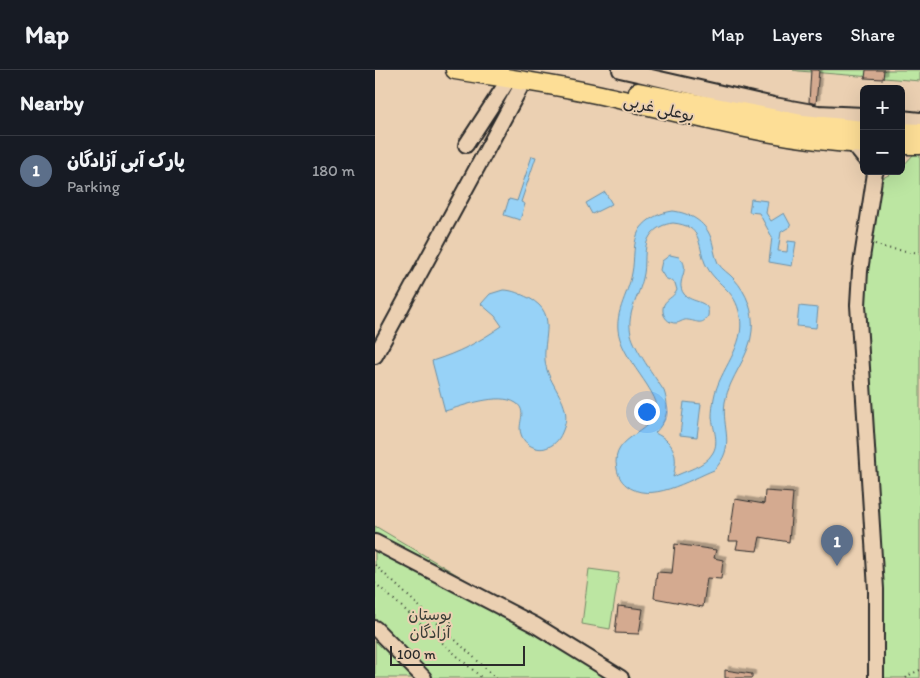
<!DOCTYPE html>
<html lang="en">
<head>
<meta charset="utf-8">
<style>
	:root { --surface:#171b24; --page:#242831; --text:#f1f3f6; --muted:#9ea1a6; --line:#363941; --accent:#0f766e }
	body { margin:0; font-family:Itim,"Playpen Sans Arabic",sans-serif; background:var(--page); color:var(--text) }
	.controls { position:absolute; right:15px; top:15px; display:grid; overflow:hidden; border-radius:8px; box-shadow:0 5px 20px #0002 }
	.controls button { width:45px; height:45px; display:grid; place-items:center; padding:0; border:0; border-bottom:1px solid var(--line); background:var(--surface); color:var(--text); font:25px sans-serif }
	.scale { position:absolute; left:15px; bottom:12px; width:135px; box-sizing:border-box; padding-left:5px; border:2px solid #2b2b2b; border-top:0; font-size:14px; line-height:18px; white-space:nowrap; color:#2b2b2b; -webkit-text-stroke:4px #ebd0b2; paint-order:stroke }
	.you { position:absolute; left:271px; top:341px; width:18px; height:18px; margin:-12px; border:4px solid #fff; border-radius:50%; background:#1a73e8; box-shadow:0 0 0 8px #1a73e833 }
	.badge { display:grid; place-items:center; width:32px; height:32px; border-radius:50%; background:var(--accent); color:#fff; font-size:16px; font-weight:700 }
	.pin { position:absolute; translate:-50% -41px; filter:drop-shadow(0 1px 2px #0008) }
	.pin::after { content:''; position:absolute; top:26px; width:18px; height:15px; background:inherit; clip-path:polygon(0 0,100% 0,50% 100%) }
	.list { margin:0; padding:0; list-style:none }
	h2 { display:flex; justify-content:space-between; align-items:center; height:65px; margin:0; padding:0 20px; font-size:21px }
	h2 small { font-size:16px; font-weight:400; color:var(--muted) }
	.list li { display:grid; grid-template-columns:32px 1fr auto; gap:15px; align-items:center; box-sizing:border-box; height:70px; padding:0 20px; border-top:1px solid var(--line) }
	.list b { display:block; font-size:19px; white-space:nowrap }
	.list p { margin:0; font-size:16px; white-space:nowrap; color:var(--muted) }
	.list em { font-size:16px; font-style:normal; color:var(--muted) }
	.map { position:relative; flex:none; width:545px; height:608px; overflow:hidden }
	header { display:flex; align-items:center; gap:30px; box-sizing:border-box; height:70px; padding:0 25px; background:var(--surface); border-bottom:1px solid var(--line) }
	header strong { font-size:24px }
	nav { display:flex; gap:28px; margin-inline-start:auto; font-size:18px }
	main { display:flex }
	aside { flex:1; background:var(--surface) }
	.map>svg:first-child { display:block }
	.green { fill:#bce6a2; stroke:#748866 }
	.water { fill:#97d2f7; stroke:#6c8fa5; fill-rule:evenodd }
	.building { fill:#d4aa90; stroke:#2b2b2b; filter:url(#shadow) }
	.lines { fill:none; stroke-linecap:round; stroke-linejoin:round }
	.minor-casing { stroke:#2b2b2b; stroke-width:18 }
	.major-casing { stroke:#2b2b2b; stroke-width:21 }
	.path { stroke:#2b2b2b; stroke-width:2; stroke-dasharray:1 4; stroke-linecap:butt }
	.minor { stroke:#ebd0b2; stroke-width:14 }
	.major { stroke:#fdde96; stroke-width:18 }
	.labels { text-anchor:middle; dominant-baseline:central; stroke-width:4; stroke-linejoin:round; paint-order:stroke }
	.street-label { font-size:16px; fill:#2b2b2b; stroke:#ebd0b2 }
	.park-label { font-size:16px; fill:#3a3e37; stroke:#ebd0b2 }
</style>
</head>
<body>
<header>
<strong>Map</strong>
<nav><a>Map</a><a>Layers</a><a>Share</a></nav>
</header>
<main>
<aside>
<h2>Nearby<small></small></h2>
<ul class="list">
<li><span class="badge" style="background:#5c6f8a">1</span><div><b>پارک آبی آزادگان</b><p>Parking</p></div><em>180 m</em></li>
</ul>
</aside>
<div class="map">
<svg width="545" height="608" viewBox="0 0 545 608">
	<defs>
		<filter id="shadow"><feDropShadow dx="3.5" dy="-3.5" stdDeviation="0" flood-color="#0004"/></filter>
	</defs>
	<rect width="100%" height="100%" fill="#ebd0b2"/>
	<filter id="ink" filterUnits="userSpaceOnUse"><feTurbulence type="fractalNoise" baseFrequency=".02" numOctaves="2"/><feDisplacementMap in="SourceGraphic" scale="10" xChannelSelector="R" yChannelSelector="G"/><feConvolveMatrix kernelMatrix="1 2 1 2 8 2 1 2 1" color-interpolation-filters="sRGB"/></filter>
	<g filter="url(#ink)">
		<path class="green" d="M 418,0 L 545,0 L 545,11 L 424,1 Z
			M 540,83 L 545,83 L 545,608 L 505,608 L 499,377 L 490,218 L 506,109 L 521,101 L 526,101 L 526,98 Z
			M 0,456 L 256,608 L 0,608 Z
			M 214,499 L 244,503 L 235,559 L 207,554 Z"/>
		<path class="water" d="M 157,86 L 161,87 L 146,132 L 150,134 L 145,150 L 129,145 L 134,129 L 142,131 Z
			M 230,122 L 237,134 L 217,144 L 211,133 Z
			M 376,129 L 393,131 L 391,143 L 396,151 L 409,143 L 416,156 L 406,162 L 403,181 L 412,182 L 413,171 L 421,172 L 417,196 L 394,192 L 397,167 L 384,143 L 374,142 Z
			M 298,141 C 314,143 330,151 336,168 C 339,176 339,185 343,193 C 347,200 354,203 359,209 C 372,223 379,242 377,261 C 375,287 354,307 350,332 C 346,359 362,376 339,400 C 314,410 275,435 251,415 C 246,411 243,405 242,399 C 233,363 287,364 281,332 C 279,326 275,320 272,315 C 263,301 250,285 245,269 C 237,245 253,226 257,203 C 260,189 257,172 265,159 C 273,148 285,143 298,141 ZM 298,153 C 328,156 322,173 330,193 C 340,216 360,217 365,246 C 371,276 344,300 339,328 C 338,334 337,341 337,347 C 338,359 345,373 337,384 C 330,396 310,401 298,407 C 303,387 301,373 280,363 C 292,350 295,338 289,321 C 280,307 259,278 256,264 C 251,243 264,227 268,208 C 272,195 267,177 275,166 C 280,158 289,154 298,153 Z
			M 295,185 L 304,187 C 318,199 299,211 309,224 C 317,234 336,229 333,246 C 327,256 322,251 313,250 C 309,249 306,252 302,253 C 293,254 287,246 288,238 C 289,229 299,228 302,220 L 300,213 L 290,208 L 285,200 L 287,191 Z
			M 128,220 C 138,220 145,224 154,228 C 187,245 163,273 172,300 C 179,321 198,337 188,360 C 185,368 181,374 173,377 C 163,382 149,375 146,364 C 142,353 153,341 141,333 C 124,322 88,336 70,341 L 57,291 C 85,282 102,273 127,256 L 120,246 L 106,234 L 115,224 Z
			M 424,236 L 443,238 L 441,258 L 422,256 Z
			M 309,332 L 326,334 L 322,367 L 305,365 Z"/>
		<path class="building" d="M 436,0 L 444,0 L 441,34 L 434,32 Z
			M 491,0 L 509,0 L 508,9 L 490,8 Z
			M 390,421 L 418,423 L 414,472 L 385,467 L 382,481 L 361,479 L 363,471 L 354,471 L 360,429 L 389,434 Z
			M 300,474 L 341,480 L 339,488 L 348,490 L 346,509 L 332,508 L 328,537 L 279,528 L 282,502 L 297,503 Z
			M 243,536 L 268,539 L 264,564 L 240,563 Z
			M 350,600 L 377,604 L 377,608 L 350,608 Z"/>
		<g class="lines">
			<defs>
				<path id="minor" d="M 245,0 L 399,35 L 443,43 L 489,45
					M 526,48 L 545,50
					M 477,73 L 489,88
					M 91,75 L 134,9
					M 0,286 L 149,11
					M 0,472 L 160,555 L 246,608
					M 0,558 L 49,608
					M 501,608 L 501,519 L 483,235 L 485,201 L 500,103 L 501,101"/>
				<path id="major" d="M 80,0 C 129,8 178,14 226,25 C 313,44 400,70 489,74
					M 263,22 L 427,54 L 489,60
					M 526,62 L 545,63
					M 526,75 L 545,75"/>
			</defs>
			<use href="#minor" class="minor-casing"/>
			<use href="#major" class="major-casing"/>
			<path class="path" d="M 500,174 L 510,178 L 545,183
				M 0,495 L 121,608
				M 0,513 L 107,608
				M 531,608 L 536,604 L 545,600"/>
			<use href="#minor" class="minor"/>
			<use href="#major" class="major"/>
		</g>
	</g>
	<g class="labels">
		<g class="street-label">
			<text transform="translate(284 38) rotate(13)">بوعلی غربی</text>
		</g>
		<g class="park-label">
			<text x="55" y="544">بوستان<tspan x="55" dy="18">آزادگان</tspan></text>
		</g>
	</g>
</svg>
<div class="controls">
<button>+</button>
<button>−</button>
</div>
<div class="scale">100 m</div>
<div class="you"></div>
<div class="pin badge" style="left:462px;top:496px;background:#5c6f8a">1</div>
</div>
</main>
</body>
</html>
